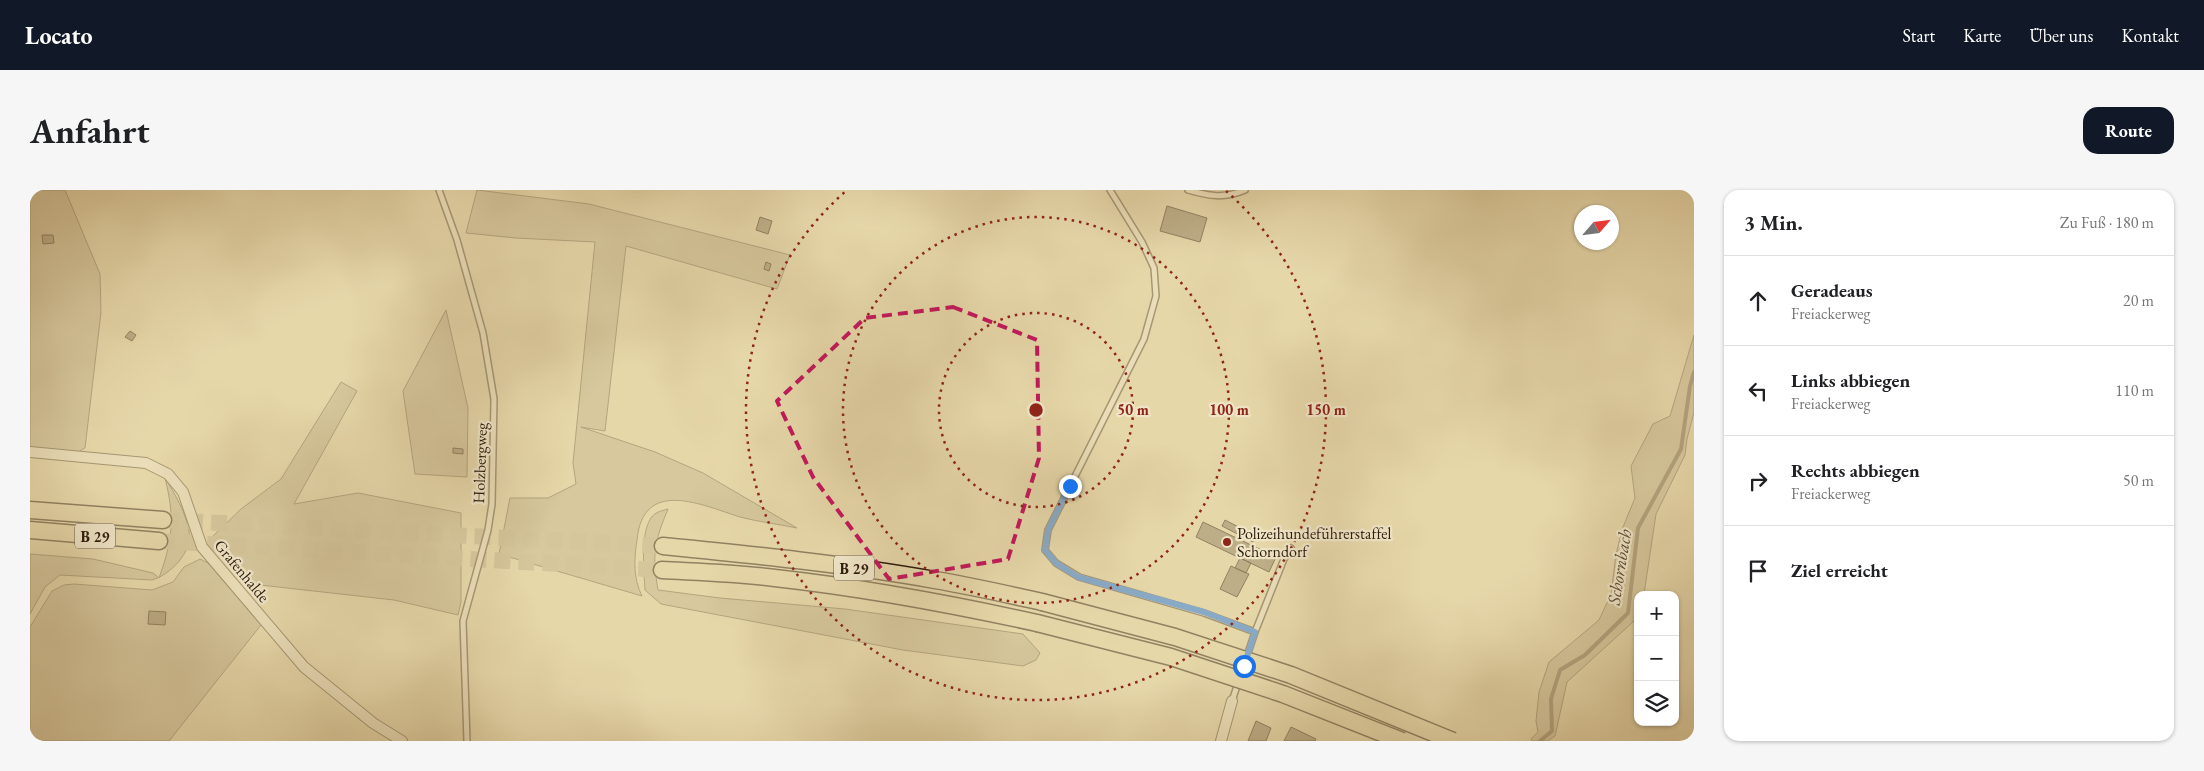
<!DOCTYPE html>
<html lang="de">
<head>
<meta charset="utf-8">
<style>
	:root { --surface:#fff; --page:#f6f6f6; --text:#202124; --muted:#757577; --line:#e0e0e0; --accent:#111827 }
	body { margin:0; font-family:"EB Garamond",serif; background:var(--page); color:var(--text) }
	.controls { position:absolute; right:15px; bottom:15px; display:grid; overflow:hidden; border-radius:10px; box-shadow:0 1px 4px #0004 }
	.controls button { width:45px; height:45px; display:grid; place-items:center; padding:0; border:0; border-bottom:1px solid var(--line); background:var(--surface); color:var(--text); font:25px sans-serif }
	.compass { position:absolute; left:1544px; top:15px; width:45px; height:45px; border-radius:50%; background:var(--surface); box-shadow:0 1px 4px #0004; rotate:62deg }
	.stop { position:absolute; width:15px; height:15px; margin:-11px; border:4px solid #1a73e8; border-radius:50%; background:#fff }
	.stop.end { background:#1a73e8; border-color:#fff; box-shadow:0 1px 5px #0008 }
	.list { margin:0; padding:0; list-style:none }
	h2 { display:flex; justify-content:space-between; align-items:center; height:65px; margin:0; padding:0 20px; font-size:21px }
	h2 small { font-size:16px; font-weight:400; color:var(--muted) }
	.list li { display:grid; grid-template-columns:32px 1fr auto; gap:15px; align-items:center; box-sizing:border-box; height:90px; padding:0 20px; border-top:1px solid var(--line) }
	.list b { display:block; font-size:19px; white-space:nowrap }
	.list p { margin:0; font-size:16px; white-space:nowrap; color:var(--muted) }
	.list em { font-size:16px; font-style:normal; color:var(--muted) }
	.icon { flex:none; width:28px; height:28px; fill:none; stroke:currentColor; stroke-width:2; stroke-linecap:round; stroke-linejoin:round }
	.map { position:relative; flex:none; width:1664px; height:551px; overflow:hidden; border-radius:15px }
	header { display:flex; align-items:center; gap:30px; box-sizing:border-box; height:70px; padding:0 25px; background:var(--accent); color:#fff }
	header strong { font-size:24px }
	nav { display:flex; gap:28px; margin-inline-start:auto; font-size:18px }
	.intro { display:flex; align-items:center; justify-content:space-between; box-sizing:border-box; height:120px; padding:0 30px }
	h1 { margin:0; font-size:35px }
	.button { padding:12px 22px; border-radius:15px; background:var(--accent); color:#fff; font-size:18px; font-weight:700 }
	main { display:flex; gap:30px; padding:0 30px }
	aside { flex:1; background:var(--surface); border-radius:15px; box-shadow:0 1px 4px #0004 }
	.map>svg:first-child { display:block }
	.green { fill:#c6b78e; stroke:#79684c }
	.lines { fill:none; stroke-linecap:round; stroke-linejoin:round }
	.stream { stroke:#766549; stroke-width:4 }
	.building { fill:#8d7c5d; stroke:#2c1a0b }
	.trunk-tunnel { stroke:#c1b189; stroke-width:16; stroke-dasharray:16 8; stroke-linecap:butt }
	.service-casing { stroke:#5a4932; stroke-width:8 }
	.minor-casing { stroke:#5a4932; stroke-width:12 }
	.trunk-casing { stroke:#2c1a0b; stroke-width:19 }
	.service { stroke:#efe5c7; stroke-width:5 }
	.minor { stroke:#efe5c7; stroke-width:10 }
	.trunk { stroke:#e6d7a9; stroke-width:16 }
	.trunk-bridge-casing { stroke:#2c1a0b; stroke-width:19; stroke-linecap:butt }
	.trunk-bridge { stroke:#e6d7a9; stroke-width:16 }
	.route { stroke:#1a73e8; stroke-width:6 }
	.marked { fill:none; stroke:#c2185b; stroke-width:4; stroke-dasharray:10 6; stroke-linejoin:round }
	.ring { fill:none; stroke:#8f2418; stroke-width:2.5; stroke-dasharray:2.5 5 }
	.poi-dot { fill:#8f2418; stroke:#efe5c7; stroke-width:2 }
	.labels { text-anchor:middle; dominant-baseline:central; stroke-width:4.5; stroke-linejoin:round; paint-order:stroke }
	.shield { fill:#efe5c7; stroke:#665743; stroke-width:1 }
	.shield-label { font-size:15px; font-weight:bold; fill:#2c1a0b }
	.street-label { font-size:16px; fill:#2c1a0b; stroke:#efe5c7 }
	.poi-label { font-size:16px; fill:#2c1a0b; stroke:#efe5c7; text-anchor:start }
	.water-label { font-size:18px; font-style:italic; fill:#5d4c35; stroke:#efe5c7 }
	.centre { fill:#8f2418; stroke:#efe5c7; stroke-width:2.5 }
	.ring-label { font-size:15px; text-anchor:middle; font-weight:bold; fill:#8f2418; stroke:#efe5c7; stroke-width:4.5; stroke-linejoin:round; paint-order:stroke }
</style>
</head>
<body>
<header>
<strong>Locato</strong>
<nav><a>Start</a><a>Karte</a><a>Über uns</a><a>Kontakt</a></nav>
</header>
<div class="intro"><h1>Anfahrt</h1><a class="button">Route</a></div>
<main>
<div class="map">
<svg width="1664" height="551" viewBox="0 0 1664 551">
	<rect width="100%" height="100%" fill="#e6d7a9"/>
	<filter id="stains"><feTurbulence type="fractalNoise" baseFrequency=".004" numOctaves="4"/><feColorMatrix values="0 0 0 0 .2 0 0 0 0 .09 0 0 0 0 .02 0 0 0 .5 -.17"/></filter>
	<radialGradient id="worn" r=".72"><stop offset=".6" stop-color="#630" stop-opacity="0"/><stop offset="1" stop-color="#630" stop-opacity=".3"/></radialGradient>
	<path class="green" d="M 0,0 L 35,0 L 70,84 L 71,122 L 55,258 L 48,262 L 0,258 Z
		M 447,0 L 559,14 L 760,65 L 747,99 L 596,56 L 575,241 L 551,237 L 625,262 L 673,283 L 767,338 C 748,334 729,332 710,327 C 672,315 613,287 607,350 C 604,369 603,388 612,406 L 469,364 L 480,308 L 518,308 L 546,294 L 543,273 L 565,52 L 486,48 L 436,43 Z
		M 416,120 L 438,218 L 437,287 L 385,284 L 373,201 Z
		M 1664,145 L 1664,222 L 1657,249 L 1655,265 L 1626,324 L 1614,404 L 1608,405 L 1608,422 L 1604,431 L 1537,492 L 1525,546 L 1518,551 L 1502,551 L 1501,549 L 1508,542 L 1506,531 L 1509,502 L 1519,472 L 1569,430 L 1581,404 L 1586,364 L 1593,337 L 1605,308 L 1601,276 L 1623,234 L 1640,226 Z
		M 311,192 L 327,201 L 264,314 L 328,303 L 431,323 L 431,412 L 428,425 L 364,410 L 230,395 L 208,385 L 188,362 L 181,348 L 211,319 L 251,289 Z
		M 135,288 C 145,304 156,323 159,341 C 163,362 140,385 122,390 L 30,385 L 15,397 L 0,424 L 0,364 L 63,369 L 123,383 L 129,388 C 143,349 145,328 135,288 Z
		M 638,319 C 624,353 622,364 628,400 L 690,408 L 815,419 L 993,444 L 1010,463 L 1006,470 L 993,476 L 873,460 L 631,414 L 615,400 C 614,382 610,344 621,328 C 625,322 631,321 638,319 Z
		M 170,369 L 178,373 L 231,435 L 139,551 L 0,551 L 0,437 L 22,401 L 34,395 L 44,394 L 122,400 L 143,392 L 154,377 Z"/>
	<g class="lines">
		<path class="stream" d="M 1510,551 L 1522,541 L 1521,509 L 1530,480 L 1555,465 L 1598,423 L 1608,338 L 1651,259 L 1660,196 L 1664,182"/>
	</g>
	<path class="building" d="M 1137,16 L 1177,28 L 1170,52 L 1130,41 Z
		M 730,27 L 742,31 L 738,44 L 726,40 Z
		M 12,45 L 23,45 L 24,53 L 13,54 Z
		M 736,72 L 741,74 L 739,81 L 734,79 Z
		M 100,141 L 106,145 L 102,151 L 95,147 Z
		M 423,258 L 433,259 L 433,264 L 423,263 Z
		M 1195,330 L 1226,346 L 1223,352 L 1192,336 Z
		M 1173,332 L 1246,367 L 1239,382 L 1166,347 Z
		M 1210,368 L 1221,373 L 1216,383 L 1205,378 Z
		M 1201,376 L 1219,384 L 1207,407 L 1190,399 Z
		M 119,421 L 136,422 L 135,435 L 118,434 Z
		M 1226,531 L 1241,538 L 1236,551 L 1218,551 Z
		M 1261,537 L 1286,549 L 1285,551 L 1254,551 Z"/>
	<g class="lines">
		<path class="trunk-tunnel" d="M 133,330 L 633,356
			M 129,351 L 632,380"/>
		<defs>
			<path id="service" d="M 409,0 L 427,50 L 453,143 L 464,209 L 462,314 L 458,340 L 433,431 L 437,551
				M 1080,0 L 1112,52 L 1124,78 L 1126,106 L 1114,149 L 1018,340 L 1015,360 L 1026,373 L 1049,387 L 1174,423 L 1225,442 L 1202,511
				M 1158,0 C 1179,6 1194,9 1215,0
				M 1225,442 L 1254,369 L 1261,358"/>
			<path id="minor" d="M 0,262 L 116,273 L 138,284 L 153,302 L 172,357 L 274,477 L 343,533 L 372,551
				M 1191,551 L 1202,511"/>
			<path id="trunk" d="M 0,320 L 133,330
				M 0,340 L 129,351
				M 633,356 C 724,365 815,374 905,390 C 941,396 976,404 1012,412
				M 632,380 C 669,382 708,383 745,388 C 834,398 921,414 1007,433"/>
		</defs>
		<use href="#service" class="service-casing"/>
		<use href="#minor" class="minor-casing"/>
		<use href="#trunk" class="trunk-casing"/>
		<use href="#service" class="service"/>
		<use href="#minor" class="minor"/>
		<use href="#trunk" class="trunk"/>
		<defs>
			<path id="trunk-bridge" d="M 1012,412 L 1145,447 L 1261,485 L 1423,551
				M 1007,433 L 1141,467 L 1253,504 L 1372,551"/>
		</defs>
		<use href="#trunk-bridge" class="trunk-bridge-casing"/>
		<use href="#trunk-bridge" class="trunk-bridge"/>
	</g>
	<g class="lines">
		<path class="route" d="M 1040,296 L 1018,340 L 1015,360 L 1026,373 L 1048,387 L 1174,422 L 1225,442 L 1214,476"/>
	</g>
	<path d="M0 0H1664V551H0ZM 923,117 L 1007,150 L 1009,268 L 978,369 L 859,389 L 783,287 L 747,211 L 835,128 Z" fill="#e6d7a9" fill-opacity=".55" fill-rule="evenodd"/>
	<path class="marked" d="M 923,117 L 1007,150 L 1009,268 L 978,369 L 859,389 L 783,287 L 747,211 L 835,128 Z"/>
	<g class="ring">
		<circle cx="1006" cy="220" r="97"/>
		<circle cx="1006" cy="220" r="193"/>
		<path d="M1196 1A290 290 0 1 1 816 1"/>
	</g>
	<circle class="poi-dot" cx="1197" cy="352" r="5"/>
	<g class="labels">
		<g class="shield">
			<rect x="45" y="333.5" width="40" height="25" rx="4"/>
			<rect x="804" y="365.5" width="40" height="25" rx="4"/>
		</g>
		<g class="shield-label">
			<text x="65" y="346">B 29</text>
			<text x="824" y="378">B 29</text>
		</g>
		<g class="street-label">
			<text transform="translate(450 273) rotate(-88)">Holzbergweg</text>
			<text transform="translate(212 381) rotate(50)">Grafenhalde</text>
		</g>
		<g class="poi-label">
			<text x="1207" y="343">Polizeihundeführerstaffel<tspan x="1207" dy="18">Schorndorf</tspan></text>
		</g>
		<g class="water-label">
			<text transform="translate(1589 377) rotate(-81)">Schornbach</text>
		</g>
	</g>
	<circle cx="1006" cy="220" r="8" class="centre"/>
	<g class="ring-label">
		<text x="1103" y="225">50 m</text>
		<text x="1199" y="225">100 m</text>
		<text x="1296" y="225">150 m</text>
	</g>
	<rect width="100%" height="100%" filter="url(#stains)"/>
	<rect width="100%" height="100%" fill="url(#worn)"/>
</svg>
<div class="controls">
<button>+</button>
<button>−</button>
<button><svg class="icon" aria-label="layers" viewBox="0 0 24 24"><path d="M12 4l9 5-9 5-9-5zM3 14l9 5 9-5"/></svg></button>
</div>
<svg class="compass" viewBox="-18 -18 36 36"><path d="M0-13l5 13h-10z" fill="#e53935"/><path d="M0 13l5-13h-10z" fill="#757577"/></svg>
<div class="stop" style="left:1214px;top:476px"></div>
<div class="stop end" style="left:1040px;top:296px"></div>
</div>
<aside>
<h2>3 Min.<small>Zu Fuß · 180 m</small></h2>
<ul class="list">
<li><svg class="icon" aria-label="ahead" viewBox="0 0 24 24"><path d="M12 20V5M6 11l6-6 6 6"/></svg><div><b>Geradeaus</b><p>Freiackerweg</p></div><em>20 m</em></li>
<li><svg class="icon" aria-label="left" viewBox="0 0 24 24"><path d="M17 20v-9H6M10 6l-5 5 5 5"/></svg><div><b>Links abbiegen</b><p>Freiackerweg</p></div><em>110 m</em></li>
<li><svg class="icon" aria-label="right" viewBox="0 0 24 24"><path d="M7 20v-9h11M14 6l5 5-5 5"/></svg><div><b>Rechts abbiegen</b><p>Freiackerweg</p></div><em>50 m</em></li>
<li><svg class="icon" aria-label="arrive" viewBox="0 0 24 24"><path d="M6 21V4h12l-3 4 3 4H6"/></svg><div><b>Ziel erreicht</b></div></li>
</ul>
</aside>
</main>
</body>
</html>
